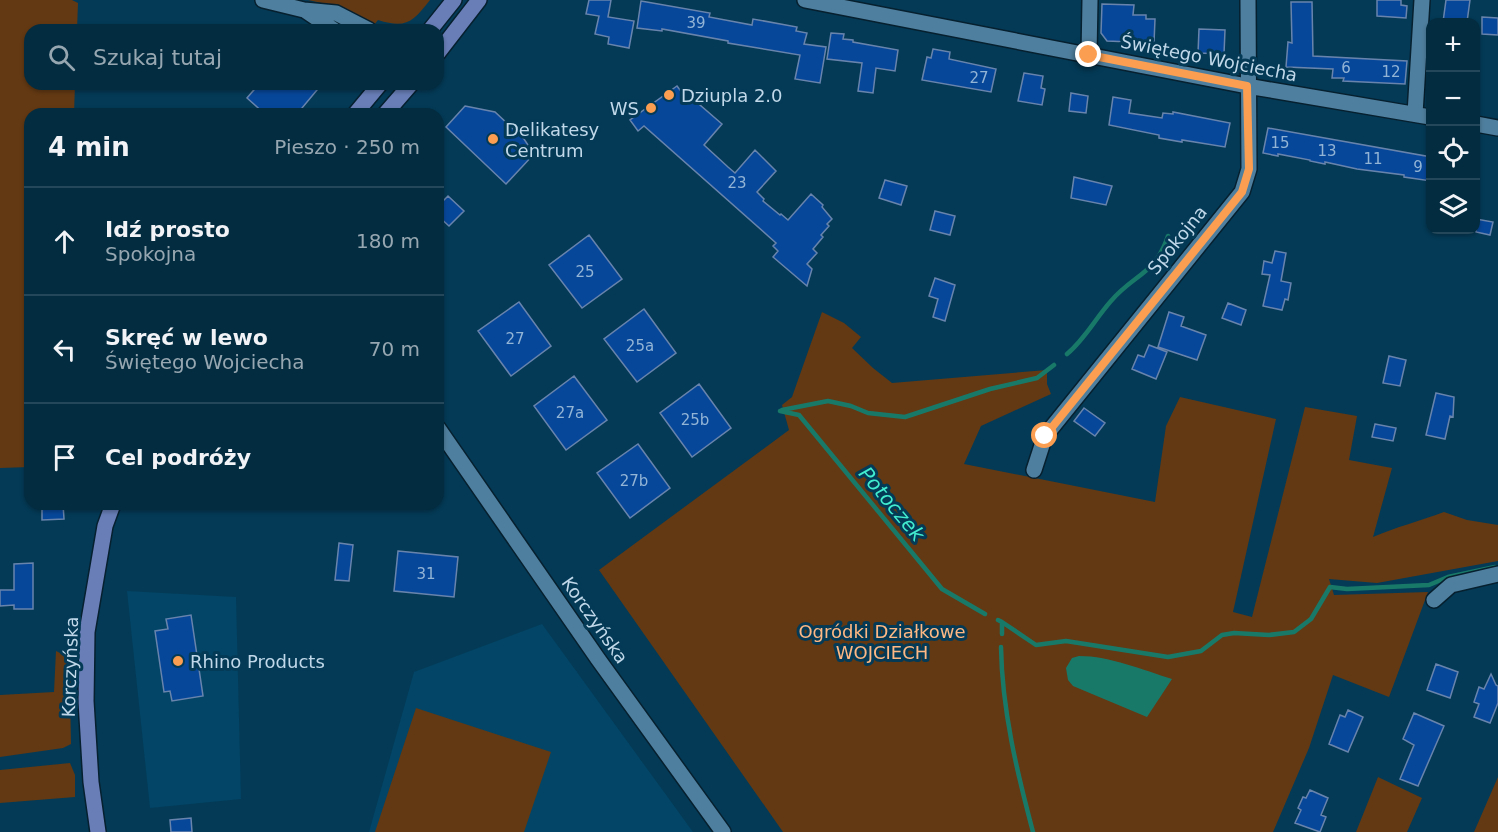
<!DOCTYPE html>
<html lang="pl">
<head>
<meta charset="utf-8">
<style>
	:root { --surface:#032c40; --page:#11384b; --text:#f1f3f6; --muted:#97a7b1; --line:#244859 }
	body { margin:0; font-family:"DejaVu Sans",sans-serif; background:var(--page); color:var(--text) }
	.controls { position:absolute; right:18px; top:18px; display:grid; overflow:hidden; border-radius:12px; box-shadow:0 2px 4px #0004 }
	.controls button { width:54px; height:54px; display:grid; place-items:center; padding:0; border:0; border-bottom:2px solid var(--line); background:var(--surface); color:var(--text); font:30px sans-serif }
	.stop { position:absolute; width:18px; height:18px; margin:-14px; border:4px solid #fb9e51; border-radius:50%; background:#fff }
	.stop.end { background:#fb9e51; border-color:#fff; box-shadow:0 2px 6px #0008 }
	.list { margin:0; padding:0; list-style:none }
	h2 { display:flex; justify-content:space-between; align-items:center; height:78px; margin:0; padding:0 24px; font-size:26px }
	h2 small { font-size:20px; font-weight:400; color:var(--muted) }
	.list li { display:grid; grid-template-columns:39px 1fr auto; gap:18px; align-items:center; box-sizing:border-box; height:108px; padding:0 24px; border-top:2px solid var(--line) }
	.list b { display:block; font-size:22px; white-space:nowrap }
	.list p { margin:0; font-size:20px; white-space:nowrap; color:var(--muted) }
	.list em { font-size:20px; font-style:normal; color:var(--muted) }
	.icon { flex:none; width:33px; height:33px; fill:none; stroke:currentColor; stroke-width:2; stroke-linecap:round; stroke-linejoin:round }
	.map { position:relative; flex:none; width:1498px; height:832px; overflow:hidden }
	.search { position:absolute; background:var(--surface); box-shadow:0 2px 4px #0004; left:24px; top:24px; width:420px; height:66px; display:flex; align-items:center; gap:15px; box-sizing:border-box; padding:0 21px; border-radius:18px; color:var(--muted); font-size:22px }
	.panel { position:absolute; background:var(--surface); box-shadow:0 2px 4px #0004; left:24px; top:108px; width:420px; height:402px; border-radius:18px }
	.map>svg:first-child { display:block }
	.built { fill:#034566 }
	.green { fill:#633913 }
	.water { fill:#197969 }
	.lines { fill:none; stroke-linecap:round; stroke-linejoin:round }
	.stream { stroke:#197969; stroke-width:4.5 }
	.building { fill:#07479a; stroke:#6884ad; stroke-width:1.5 }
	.street-casing { stroke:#06202f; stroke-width:18 }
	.secondary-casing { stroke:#06202f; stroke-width:18 }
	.street { stroke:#4f7f9e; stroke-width:15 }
	.secondary { stroke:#697eb7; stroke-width:15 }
	.route { stroke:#fb9e51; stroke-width:8 }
	.poi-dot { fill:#fb9e51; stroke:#043a56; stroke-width:2 }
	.labels { text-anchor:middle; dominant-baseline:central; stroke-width:6; stroke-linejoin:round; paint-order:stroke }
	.number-label { font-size:15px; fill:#92b4d5 }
	.street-label { font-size:18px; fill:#c0d8e9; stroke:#043a56 }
	.poi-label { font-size:18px; fill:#c0d8e9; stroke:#043a56; text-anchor:start }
	.park-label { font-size:18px; fill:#feb883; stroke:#043a56 }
	.water-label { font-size:20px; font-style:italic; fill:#42eccf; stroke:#043a56 }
</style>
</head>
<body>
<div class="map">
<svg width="1498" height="832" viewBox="0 0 1498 832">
	<rect width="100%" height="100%" fill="#043a56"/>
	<path class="built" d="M 127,591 L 236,597 L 241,799 L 150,808 Z
		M 542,624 L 693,832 L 369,832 L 414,672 Z"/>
	<path class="green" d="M 0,0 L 72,0 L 78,3 L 77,30 L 30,30 L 30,84 L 75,84 L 74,114 L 30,114 L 30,467 L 0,468 Z
		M 308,0 L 430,0 C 413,22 406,29 378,20 L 374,25 L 340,7 Z
		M 822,312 L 844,323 L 861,337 L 852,348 L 873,368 L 892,383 L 1047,370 L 1047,384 L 1051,394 L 981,426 L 964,464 L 1155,502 L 1166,426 L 1180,397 L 1276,419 L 1233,612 L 1252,617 L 1305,407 L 1357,416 L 1349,460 L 1392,468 L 1373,537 C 1396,527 1420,521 1444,512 L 1467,520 L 1498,525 L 1498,561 L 1377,583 L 1329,579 L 1334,595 L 1428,592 L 1389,697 L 1333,675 L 1309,748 L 1273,832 L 783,832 L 599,570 L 789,430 L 782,405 L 792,397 Z
		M 56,651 L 72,659 L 70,692 L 71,744 L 63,748 L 0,757 L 0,695 L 54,692 Z
		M 416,708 L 551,752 L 524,832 L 375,832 Z
		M 70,763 L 75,775 L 75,797 L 0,803 L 0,770 Z
		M 1378,777 L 1422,798 L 1407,832 L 1356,832 Z
		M 1498,777 L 1498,832 L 1474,832 Z"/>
	<path class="water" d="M 1079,656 C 1110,656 1143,670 1172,679 L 1147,717 L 1073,686 L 1068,680 L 1066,668 L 1072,658 Z"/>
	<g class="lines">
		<path class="stream" d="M 1067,354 C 1085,339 1095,319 1111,301 C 1134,274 1155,275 1168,236
			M 782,410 L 828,401 L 851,406 L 868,413 L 905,417 L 990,389 L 1037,378 L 1054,365
			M 780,411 L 799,415 L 942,589 L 985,614
			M 998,620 L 1002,622 L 1002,634
			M 1002,622 L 1036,645 L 1066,641 L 1168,657 L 1201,651 L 1222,635 L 1234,633 L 1269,635 L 1294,632 L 1311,619 L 1330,587 L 1347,589 L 1429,585 L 1448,577 L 1495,567
			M 1001,647 C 1002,710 1017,772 1033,832"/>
	</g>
	<path class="building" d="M 589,0 L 611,0 L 608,17 L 634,21 L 629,48 L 608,44 L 609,37 L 595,34 L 599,16 L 586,14 Z
		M 1377,0 L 1401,0 L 1401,5 L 1407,6 L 1406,18 L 1377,16 Z
		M 1446,0 L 1470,0 L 1467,22 L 1443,22 Z
		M 641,1 L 710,13 L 709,17 L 752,25 L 753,19 L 797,27 L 796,31 L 807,33 L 804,44 L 826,47 L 820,83 L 795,79 L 800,55 L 728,43 L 728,41 L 662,29 L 662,31 L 637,28 Z
		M 1291,2 L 1312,2 L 1313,56 L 1407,61 L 1405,84 L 1343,81 L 1344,78 L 1332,78 L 1333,69 L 1286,67 L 1288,42 L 1292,43 Z
		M 1102,4 L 1134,5 L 1133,15 L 1146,15 L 1146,19 L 1155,19 L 1154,43 L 1107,41 L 1101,33 Z
		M 1482,17 L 1498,18 L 1498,35 L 1482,34 Z
		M 1199,29 L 1225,30 L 1224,54 L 1198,53 Z
		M 831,33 L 844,34 L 843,39 L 853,40 L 853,42 L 898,50 L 895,71 L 876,68 L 873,93 L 858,91 L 862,63 L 827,59 Z
		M 933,49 L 950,52 L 949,59 L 996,69 L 991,92 L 922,80 L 927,57 L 931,58 Z
		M 1024,73 L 1043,76 L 1041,88 L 1045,89 L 1042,105 L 1018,101 Z
		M 259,84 L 322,84 L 297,114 L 265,114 L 247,98 Z
		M 677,86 L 689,102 L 693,99 L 722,124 L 704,145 L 728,167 L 735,173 L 755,150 L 776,171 L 757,192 L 764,199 L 763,201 L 780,215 L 781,214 L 788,220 L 811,194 L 823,205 L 822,207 L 832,219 L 827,224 L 829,226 L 821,235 L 823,237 L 813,249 L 817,253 L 807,264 L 812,269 L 807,286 L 773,257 L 778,251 L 773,246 L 776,243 L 644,126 L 638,131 L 630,120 Z
		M 1071,93 L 1088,96 L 1086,113 L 1069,111 Z
		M 1113,97 L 1131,100 L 1129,113 L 1162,118 L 1163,113 L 1173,114 L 1173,112 L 1230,123 L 1225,147 L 1182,140 L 1182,142 L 1159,138 L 1159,135 L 1109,125 Z
		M 465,106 L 495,112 L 524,139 L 534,154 L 506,184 L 446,127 Z
		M 1268,128 L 1431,157 L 1431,181 L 1404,177 L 1404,175 L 1357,169 L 1325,162 L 1325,164 L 1310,161 L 1310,160 L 1278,154 L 1278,156 L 1263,153 Z
		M 1074,177 L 1112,186 L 1106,205 L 1071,198 Z
		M 885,180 L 907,186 L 901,205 L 879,198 Z
		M 448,196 L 464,211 L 449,226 L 438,216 L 438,206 Z
		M 935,211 L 955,216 L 950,235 L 930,230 Z
		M 1476,219 L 1493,222 L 1490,235 L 1476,232 Z
		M 589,235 L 622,279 L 582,308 L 549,265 Z
		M 1275,251 L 1286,253 L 1281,281 L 1291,283 L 1288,300 L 1285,299 L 1282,310 L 1263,306 L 1270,275 L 1262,274 L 1264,261 L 1272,263 Z
		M 935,278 L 955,285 L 945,321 L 933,317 L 938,299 L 929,296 Z
		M 519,302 L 551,346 L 511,376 L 478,331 Z
		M 1228,303 L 1246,310 L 1241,325 L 1222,318 Z
		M 644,309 L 676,353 L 637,382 L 604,339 Z
		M 1169,312 L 1184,317 L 1181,326 L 1206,335 L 1197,360 L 1158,347 Z
		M 1149,345 L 1167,352 L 1156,379 L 1132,369 L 1138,355 L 1144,357 Z
		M 1389,356 L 1406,360 L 1400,386 L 1383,383 Z
		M 574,376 L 607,420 L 566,450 L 534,406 Z
		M 699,384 L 731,428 L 692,457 L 660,413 Z
		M 1436,393 L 1454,397 L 1453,417 L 1450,416 L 1445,439 L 1426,435 Z
		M 1084,408 L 1105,423 L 1095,436 L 1074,421 Z
		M 1375,424 L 1396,428 L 1393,441 L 1372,437 Z
		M 638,444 L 670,488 L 630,518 L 597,473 Z
		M 42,504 L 63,504 L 64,519 L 42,520 Z
		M 339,543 L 353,545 L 349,581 L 335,580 Z
		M 398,551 L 458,557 L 454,597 L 394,591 Z
		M 33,563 L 33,609 L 14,609 L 14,605 L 0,606 L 0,590 L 14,590 L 14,564 Z
		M 191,615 L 203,696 L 172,701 L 170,691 L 164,692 L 155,631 L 168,629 L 166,619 Z
		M 1436,664 L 1458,672 L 1450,698 L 1427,690 Z
		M 1491,674 L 1496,685 L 1498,686 L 1498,703 L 1490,723 L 1474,717 L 1479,704 L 1474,702 L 1479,687 L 1484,689 Z
		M 1348,710 L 1363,717 L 1348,752 L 1329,744 L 1340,715 L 1345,717 Z
		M 1414,713 L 1444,726 L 1418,786 L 1400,779 L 1414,745 L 1403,739 Z
		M 1310,790 L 1328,798 L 1321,815 L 1326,817 L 1320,832 L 1295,823 L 1301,810 L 1298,808 L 1303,797 L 1306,798 Z
		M 191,818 L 192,832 L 171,832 L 170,820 Z"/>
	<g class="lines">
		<defs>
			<path id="street" d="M 263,0 L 304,10 L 336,13 L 369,30
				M 805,0 L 1247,86 L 1430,117
				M 306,11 L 334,30
				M 1089,55 L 1090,0
				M 1415,114 L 1422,0
				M 1476,124 L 1498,128
				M 438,428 L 598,659 L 723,832
				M 1034,470 L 1045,436 L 1242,192 L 1249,169 L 1248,0
				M 1434,600 L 1451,585 L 1498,574"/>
			<path id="secondary" d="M 430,30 L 454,0
				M 438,53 L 479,0
				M 355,114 L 380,84
				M 385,114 L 411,84
				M 98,832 L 91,782 L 86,701 L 87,632 L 105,526 L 113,504"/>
		</defs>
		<use href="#street" class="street-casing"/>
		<use href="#secondary" class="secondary-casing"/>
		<use href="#street" class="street"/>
		<use href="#secondary" class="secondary"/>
	</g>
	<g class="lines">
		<path class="route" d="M 1045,436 L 1242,192 L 1249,169 L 1247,86 L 1089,55"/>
	</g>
	<g class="poi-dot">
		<circle cx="669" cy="95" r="6"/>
		<circle cx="651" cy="108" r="6"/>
		<circle cx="493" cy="139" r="6"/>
		<circle cx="178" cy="661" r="6"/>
	</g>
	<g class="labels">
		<g class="number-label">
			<text x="696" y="23">39</text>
			<text x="1346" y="68">6</text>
			<text x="1391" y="72">12</text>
			<text x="979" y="78">27</text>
			<text x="1280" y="143">15</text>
			<text x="1327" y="151">13</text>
			<text x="1373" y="159">11</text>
			<text x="1418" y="167">9</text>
			<text x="737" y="183">23</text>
			<text x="585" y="272">25</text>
			<text x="515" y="339">27</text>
			<text x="640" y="346">25a</text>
			<text x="570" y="413">27a</text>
			<text x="695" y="420">25b</text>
			<text x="634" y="481">27b</text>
			<text x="426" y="574">31</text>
		</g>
		<g class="street-label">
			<text transform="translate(1209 58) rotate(11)">Świętego Wojciecha</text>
			<text transform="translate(1177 240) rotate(-51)">Spokojna</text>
			<text transform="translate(595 620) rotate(55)">Korczyńska</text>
			<text transform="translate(70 667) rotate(-88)">Korczyńska</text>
		</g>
		<g class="poi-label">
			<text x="681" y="95">Dziupla 2.0</text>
			<text x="639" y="108" text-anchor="end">WS</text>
			<text x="505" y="129">Delikatesy<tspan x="505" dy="21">Centrum</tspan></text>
			<text x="190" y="661">Rhino Products</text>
		</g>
		<g class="park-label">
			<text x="882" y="631">Ogródki Działkowe<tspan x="882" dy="21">WOJCIECH</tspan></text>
		</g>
		<g class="water-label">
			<text transform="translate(892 504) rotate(50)">Potoczek</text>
		</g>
	</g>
</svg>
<div class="controls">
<button>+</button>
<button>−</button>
<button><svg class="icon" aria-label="locate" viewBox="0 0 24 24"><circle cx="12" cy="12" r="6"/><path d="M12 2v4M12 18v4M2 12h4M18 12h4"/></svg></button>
<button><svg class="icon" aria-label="layers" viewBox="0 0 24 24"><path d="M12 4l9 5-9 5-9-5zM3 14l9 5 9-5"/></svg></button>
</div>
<div class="stop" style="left:1045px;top:436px"></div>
<div class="stop end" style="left:1089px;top:55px"></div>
<div class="search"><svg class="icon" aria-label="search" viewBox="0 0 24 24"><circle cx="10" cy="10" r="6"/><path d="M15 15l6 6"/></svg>Szukaj tutaj</div>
<section class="panel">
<h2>4 min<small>Pieszo · 250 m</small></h2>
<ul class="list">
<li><svg class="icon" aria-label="ahead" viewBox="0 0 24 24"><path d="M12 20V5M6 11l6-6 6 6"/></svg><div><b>Idź prosto</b><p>Spokojna</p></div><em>180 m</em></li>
<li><svg class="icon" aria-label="left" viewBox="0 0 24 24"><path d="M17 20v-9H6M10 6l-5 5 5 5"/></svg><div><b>Skręć w lewo</b><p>Świętego Wojciecha</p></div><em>70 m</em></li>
<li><svg class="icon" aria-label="arrive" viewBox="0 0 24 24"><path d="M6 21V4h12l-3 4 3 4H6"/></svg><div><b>Cel podróży</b></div></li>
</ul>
</section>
</div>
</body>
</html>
